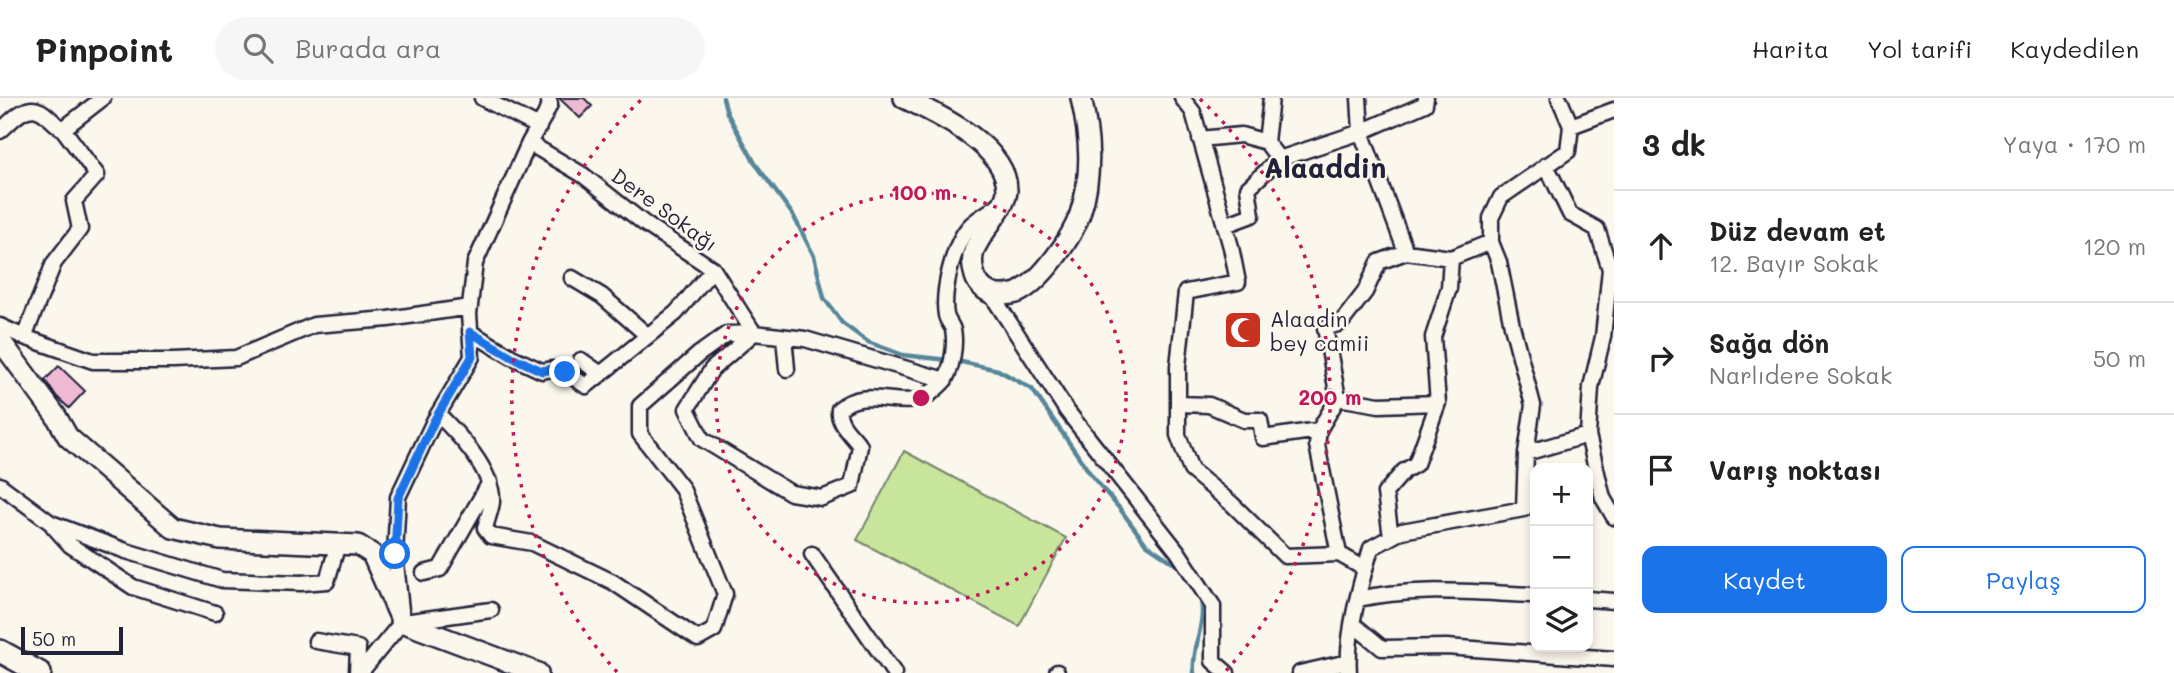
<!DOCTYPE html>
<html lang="tr">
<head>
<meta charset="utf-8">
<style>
	:root { --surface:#fff; --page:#f6f6f6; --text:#222; --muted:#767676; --line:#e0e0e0; --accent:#1a73e8 }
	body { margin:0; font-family:Mali,sans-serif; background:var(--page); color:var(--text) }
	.controls { position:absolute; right:21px; bottom:21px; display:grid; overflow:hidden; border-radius:14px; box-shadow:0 4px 10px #0003 }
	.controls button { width:63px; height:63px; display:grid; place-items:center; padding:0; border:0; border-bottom:2px solid var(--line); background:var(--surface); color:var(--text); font:35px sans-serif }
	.scale { position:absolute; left:21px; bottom:18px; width:102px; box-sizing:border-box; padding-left:7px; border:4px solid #22223b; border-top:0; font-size:19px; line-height:24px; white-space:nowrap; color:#22223b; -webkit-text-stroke:5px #fbf7ec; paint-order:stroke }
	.stop { position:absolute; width:21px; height:21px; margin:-16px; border:5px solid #1a73e8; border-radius:50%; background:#fff }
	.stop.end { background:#1a73e8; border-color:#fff; box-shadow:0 2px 7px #0008 }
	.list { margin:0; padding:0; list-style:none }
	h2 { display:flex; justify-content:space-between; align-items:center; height:91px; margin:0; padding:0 28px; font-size:30px }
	h2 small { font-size:23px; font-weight:400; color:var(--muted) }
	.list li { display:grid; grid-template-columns:46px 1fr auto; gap:21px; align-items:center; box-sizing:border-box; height:112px; padding:0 28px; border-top:2px solid var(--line) }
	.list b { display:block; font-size:26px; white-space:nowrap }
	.list p { margin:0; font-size:23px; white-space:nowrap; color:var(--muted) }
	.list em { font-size:23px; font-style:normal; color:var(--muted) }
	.actions { display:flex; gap:14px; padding:21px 28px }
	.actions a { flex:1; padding:16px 0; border:2px solid var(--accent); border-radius:14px; text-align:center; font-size:24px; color:var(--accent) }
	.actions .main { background:var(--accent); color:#fff }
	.icon { flex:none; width:38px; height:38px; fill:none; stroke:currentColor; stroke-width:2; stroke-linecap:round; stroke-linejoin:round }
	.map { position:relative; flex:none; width:1614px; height:575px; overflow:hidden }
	header { display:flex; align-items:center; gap:42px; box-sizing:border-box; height:98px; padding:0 35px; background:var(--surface); border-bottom:2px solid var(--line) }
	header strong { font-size:33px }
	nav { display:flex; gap:38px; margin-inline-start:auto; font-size:24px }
	.search { width:490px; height:63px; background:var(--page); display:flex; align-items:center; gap:18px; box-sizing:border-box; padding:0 24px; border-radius:38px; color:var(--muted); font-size:26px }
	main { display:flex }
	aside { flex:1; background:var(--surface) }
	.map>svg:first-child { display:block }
	.green { fill:#c8e59c; stroke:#75846c; stroke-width:2 }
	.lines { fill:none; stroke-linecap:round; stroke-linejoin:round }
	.stream { stroke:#57869a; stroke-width:4.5 }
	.building { fill:#f0bad5; stroke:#22223b; stroke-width:2 }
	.minor-casing { stroke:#22223b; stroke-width:19 }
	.secondary-casing { stroke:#22223b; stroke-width:24 }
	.primary-casing { stroke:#22223b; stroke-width:26 }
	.minor { stroke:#fbf7ec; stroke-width:14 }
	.secondary { stroke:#fbf7ec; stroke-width:19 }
	.primary { stroke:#fbf7ec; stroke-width:21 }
	.route { stroke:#1a73e8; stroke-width:9 }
	.ring { fill:none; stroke:#c2185b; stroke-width:3.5; stroke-dasharray:3.5 7 }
	.labels { text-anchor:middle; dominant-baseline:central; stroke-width:5; stroke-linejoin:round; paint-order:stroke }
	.street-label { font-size:21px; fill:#22223b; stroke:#fbf7ec }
	.poi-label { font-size:21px; fill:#22223b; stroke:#fbf7ec; text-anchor:start }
	.district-label { font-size:28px; font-weight:bold; fill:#22223b; stroke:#fbf7ec }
	.centre { fill:#c2185b; stroke:#fbf7ec; stroke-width:3.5 }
	.ring-label { font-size:21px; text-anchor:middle; font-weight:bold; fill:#c2185b; stroke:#fbf7ec; stroke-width:5; stroke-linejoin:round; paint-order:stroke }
</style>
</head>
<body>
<header>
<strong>Pinpoint</strong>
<div class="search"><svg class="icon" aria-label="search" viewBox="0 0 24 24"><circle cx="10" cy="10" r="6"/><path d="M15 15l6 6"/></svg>Burada ara</div>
<nav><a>Harita</a><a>Yol tarifi</a><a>Kaydedilen</a></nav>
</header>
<main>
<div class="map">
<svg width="1614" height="575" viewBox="0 0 1614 575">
	<rect width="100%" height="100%" fill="#fbf7ec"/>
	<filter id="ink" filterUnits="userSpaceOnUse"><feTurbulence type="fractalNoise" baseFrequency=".0143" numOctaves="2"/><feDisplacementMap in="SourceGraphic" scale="14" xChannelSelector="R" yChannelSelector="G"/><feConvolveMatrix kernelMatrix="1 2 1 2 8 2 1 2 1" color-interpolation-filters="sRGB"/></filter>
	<g filter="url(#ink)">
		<path class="green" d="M 904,353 L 1066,440 L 1019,528 L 857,442 Z"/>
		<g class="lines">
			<path class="stream" d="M 723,0 L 727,15 L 755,65 L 793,117 L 814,158 L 824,200 L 842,225 L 868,244 L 903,257 L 957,263 L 998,272 L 1032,291 L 1092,378 L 1120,411 L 1146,446 L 1180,469
				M 1186,479 C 1190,486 1199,495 1201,503 C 1206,524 1191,554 1194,575"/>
		</g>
		<path class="building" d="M 559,0 L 584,0 L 592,8 L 580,20 Z
			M 1233,218 L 1255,218 L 1254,247 L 1232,246 Z
			M 59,268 L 85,293 L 69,310 L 57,299 L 45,282 Z"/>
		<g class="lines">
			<defs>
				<path id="minor" d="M 482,0 L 539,29
					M 1182,0 L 1193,14 L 1231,149 L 1238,184 L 1186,194 L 1178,268 L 1178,337 L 1191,372 L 1232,406 L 1285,458 L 1339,456
					M 1359,0 L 1361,34 L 1406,154
					M 1571,28 L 1614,12
					M 0,33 C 10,25 25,5 40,13 C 47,16 55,27 63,31 L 103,0
					M 1200,41 L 1241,37 L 1266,44 L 1279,61
					M 1266,44 L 1271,0
					M 529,45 L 583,77 L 645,126 L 713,171 L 754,235
					M 1546,67 L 1570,116 L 1597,131 L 1610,171 L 1603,239 L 1591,289 L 1588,337 L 1603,400 L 1614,419
					M 1225,127 L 1252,117 L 1248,90 L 1279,61 L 1361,34 L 1425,6 L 1426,0
					M 572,180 L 602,198 L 648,238
					M 991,196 L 1067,313 L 1178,454 L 1213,508 L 1213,563 L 1227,575
					M 0,228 L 24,239 L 93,263 L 173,263 L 236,260 L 314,227 L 388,221 L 470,209
					M 470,234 L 512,259 L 542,273 L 552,271 L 565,274 L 586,288 L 676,215 L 713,171
					M 754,235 L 712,271 L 687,311 L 702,341 L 791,395 L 822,400 L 852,388 L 860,348 C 852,336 837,326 839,311 C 862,290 890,307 917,302 C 927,300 936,291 943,284 C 952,274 956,245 953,232 C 952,227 947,223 946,217 C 942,194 953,148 968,130 C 975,121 989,115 998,107
					M 24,239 L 54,165 L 80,131 L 74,103 L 97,77 L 63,31
					M 784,239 L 787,271
					M 581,262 L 601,276
					M 1338,300 L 1325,230 L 1341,225 L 1365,194 L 1379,164 L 1406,154 L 1451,160 L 1491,144 L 1491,120 L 1501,99 L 1568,53 L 1571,28 L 1559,0
					M 1338,300 L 1319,332 L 1317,347 L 1339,456 L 1365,471
					M 1338,300 L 1379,307 L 1438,305
					M 1178,306 L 1209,307 L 1244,322 L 1260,322 L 1263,340 L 1319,332
					M 438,316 C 459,337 494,373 492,404 C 491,412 487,422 485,430 L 491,438 L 532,445 L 613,484 L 698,541 L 714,532 L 725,496 L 682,390 L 640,336 L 640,308 L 699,256 L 727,236 L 754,235 L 805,241 L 945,282
					M 1526,355 L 1588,337
					M 0,387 L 51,425 L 126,453 L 222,482 L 301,485 L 327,483 L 338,446
					M 53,428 L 70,447 L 133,489 L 215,515
					M 1391,439 L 1385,395 L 1404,373 L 1416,366 L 1438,305 L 1433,239 L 1449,190 L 1451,160
					M 812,456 L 894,575
					M 424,475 L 440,471 L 490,384
					M 1358,501 C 1416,488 1477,495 1535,497
					M 1588,501 L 1614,503
					M 401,512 L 395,456 L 398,399 L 434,323 L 472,259 L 469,216 L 475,165 L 529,45 L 545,17 L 550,6 L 548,0
					M 404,524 L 491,512
					M 1353,526 L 1382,550 L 1446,549 L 1614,561
					M 316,543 L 358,550 L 357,575
					M 1057,574 L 1057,575
					M 360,575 L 402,524
					M 1300,575 L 1348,564
					M 1349,575 C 1346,536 1360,488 1371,450 L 1402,433 L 1524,411 L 1526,355 L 1533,307 L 1512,228 L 1499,164 L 1491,144"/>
				<path id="secondary" d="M 904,0 C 937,16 1007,48 1007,92 C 1007,104 994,119 988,129 C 976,146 968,157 975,178 C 978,188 988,196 998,197 C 1004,197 1013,197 1019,194 C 1042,182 1072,140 1080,116 C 1093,77 1090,39 1081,0
					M 0,242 L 56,318 L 68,339 L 173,430 L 220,441 L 358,447 L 372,456 L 402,524 L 538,575"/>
				<path id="primary" d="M 0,553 L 40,575"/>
			</defs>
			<use href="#minor" class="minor-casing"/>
			<use href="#secondary" class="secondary-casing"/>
			<use href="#primary" class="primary-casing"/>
			<use href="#minor" class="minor"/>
			<use href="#secondary" class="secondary"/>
			<use href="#primary" class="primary"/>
		</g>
	</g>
	<g class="lines" filter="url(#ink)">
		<path class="route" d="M 395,456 L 398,400 L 434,323 L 472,259 L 470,234 L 512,259 L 542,273 L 552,271 L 565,274"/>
	</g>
	<g class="ring">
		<circle cx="921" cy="300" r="205"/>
		<path d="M617 574A409 409 0 0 1 642 1M1200 1A409 409 0 0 1 1225 574"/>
	</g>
	<defs>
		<symbol id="mosque-square" viewBox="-11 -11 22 22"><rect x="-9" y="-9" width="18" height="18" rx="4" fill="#c8321e" stroke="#fbf7ec"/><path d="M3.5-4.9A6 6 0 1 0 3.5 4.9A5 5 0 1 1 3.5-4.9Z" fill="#fff"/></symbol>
	</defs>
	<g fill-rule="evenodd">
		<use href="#mosque-square" x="1221" y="210" width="44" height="44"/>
	</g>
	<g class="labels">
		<g class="street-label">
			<text transform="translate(665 111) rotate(36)">Dere Sokağı</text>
		</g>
		<g class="poi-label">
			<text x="1270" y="220">Alaadin<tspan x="1270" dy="24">bey camii</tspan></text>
		</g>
		<g class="district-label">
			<text x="1325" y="69">Alaaddin</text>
		</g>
	</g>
	<circle cx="921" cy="300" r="10" class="centre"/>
	<g class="ring-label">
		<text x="921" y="102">100 m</text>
		<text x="1330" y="307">200 m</text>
	</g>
</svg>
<div class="controls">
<button>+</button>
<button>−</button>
<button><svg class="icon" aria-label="layers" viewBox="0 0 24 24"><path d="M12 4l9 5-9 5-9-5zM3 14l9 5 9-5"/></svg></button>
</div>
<div class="scale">50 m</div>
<div class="stop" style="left:395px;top:456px"></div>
<div class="stop end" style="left:565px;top:274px"></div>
</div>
<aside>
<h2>3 dk<small>Yaya · 170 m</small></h2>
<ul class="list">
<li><svg class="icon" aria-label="ahead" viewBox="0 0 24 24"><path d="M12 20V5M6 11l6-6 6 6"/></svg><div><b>Düz devam et</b><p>12. Bayır Sokak</p></div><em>120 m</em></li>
<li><svg class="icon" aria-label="right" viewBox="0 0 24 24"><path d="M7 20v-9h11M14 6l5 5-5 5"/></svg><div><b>Sağa dön</b><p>Narlıdere Sokak</p></div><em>50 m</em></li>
<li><svg class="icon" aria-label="arrive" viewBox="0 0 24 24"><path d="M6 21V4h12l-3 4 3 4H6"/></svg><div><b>Varış noktası</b></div></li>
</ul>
<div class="actions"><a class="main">Kaydet</a><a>Paylaş</a></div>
</aside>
</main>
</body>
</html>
